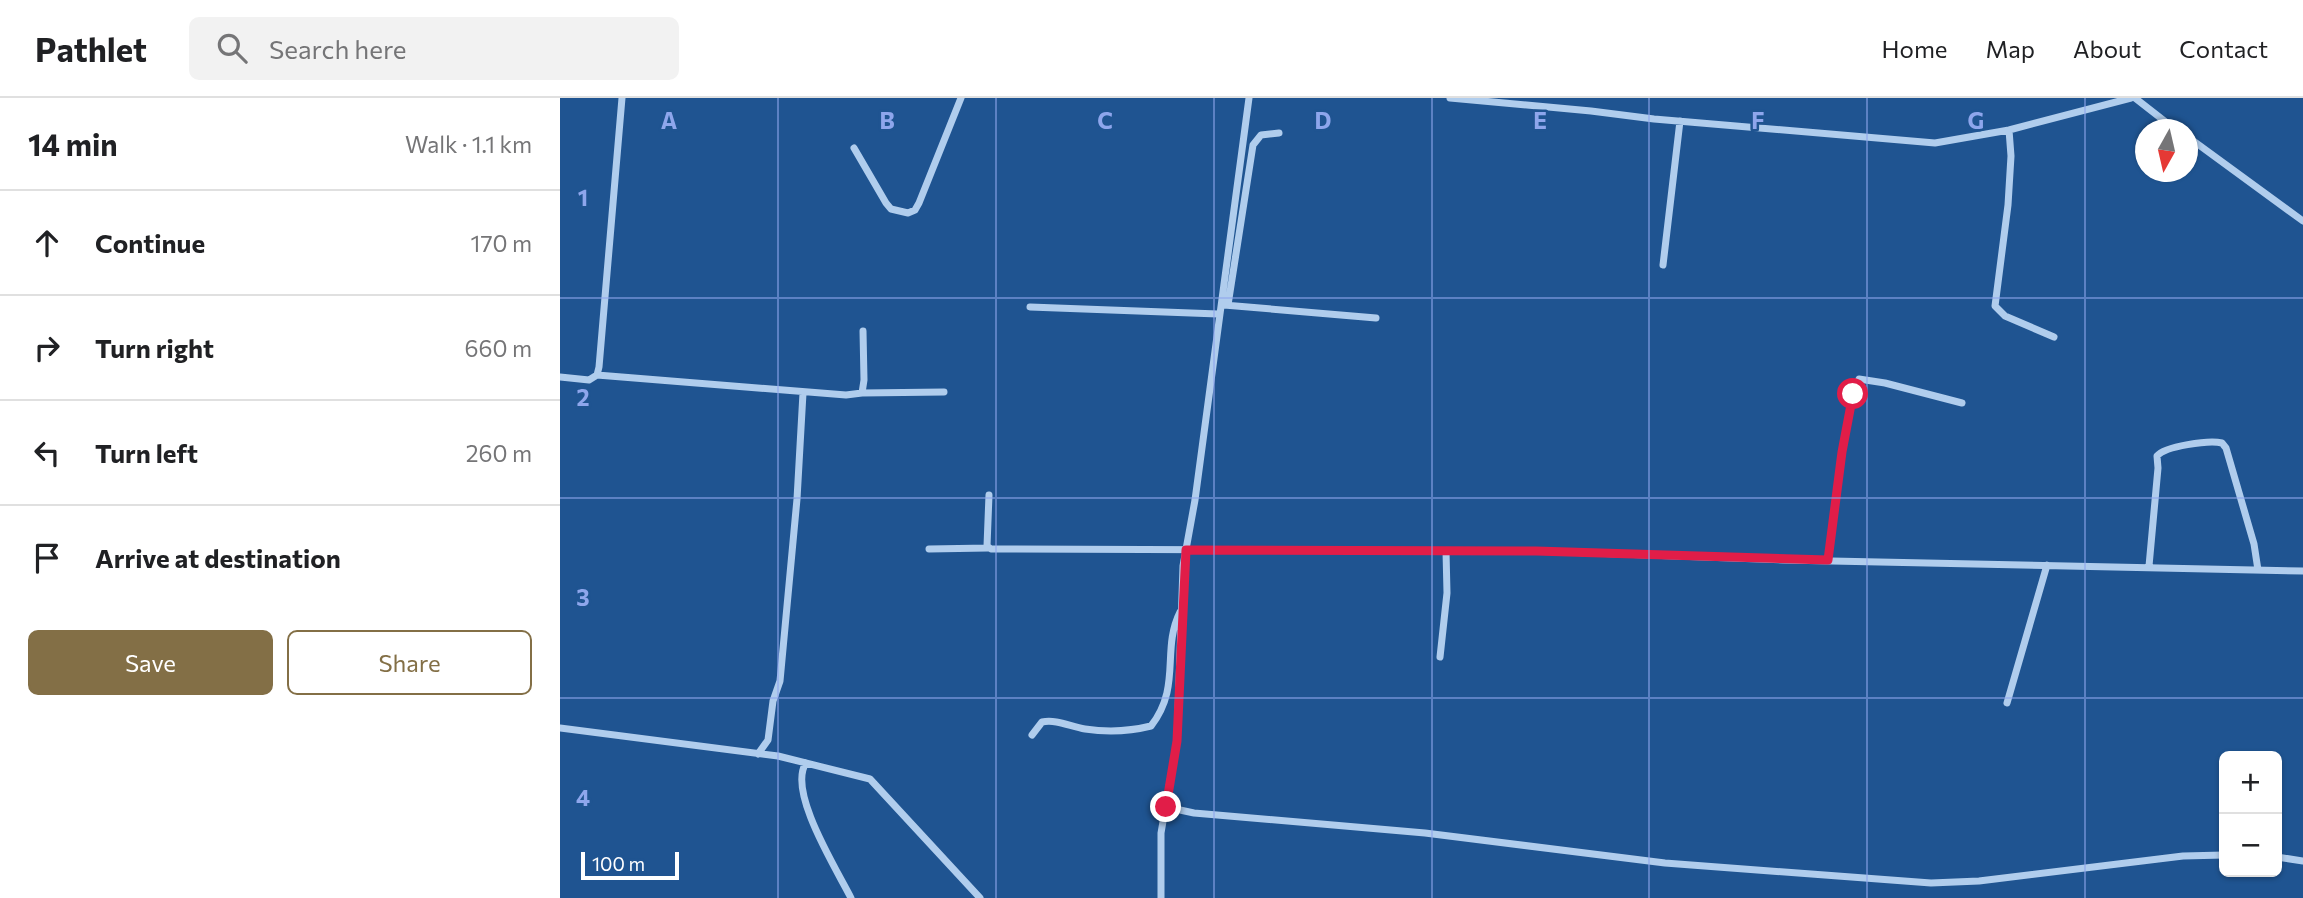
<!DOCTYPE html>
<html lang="en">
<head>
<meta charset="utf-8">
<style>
	:root { --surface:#fff; --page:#f2f2f2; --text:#202124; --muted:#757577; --line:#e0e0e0; --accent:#836f46 }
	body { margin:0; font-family:Commissioner,sans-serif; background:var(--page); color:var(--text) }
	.controls { position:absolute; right:21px; bottom:21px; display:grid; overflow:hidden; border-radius:10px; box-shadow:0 2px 5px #0004 }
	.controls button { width:63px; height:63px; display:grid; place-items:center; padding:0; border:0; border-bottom:2px solid var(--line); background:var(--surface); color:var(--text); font:35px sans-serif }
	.compass { position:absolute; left:1575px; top:21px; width:63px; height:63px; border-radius:50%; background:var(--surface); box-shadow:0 2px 5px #0004; rotate:188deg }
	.scale { position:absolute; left:21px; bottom:18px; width:98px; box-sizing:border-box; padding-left:7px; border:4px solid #fff; border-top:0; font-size:19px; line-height:24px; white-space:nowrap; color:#fff; -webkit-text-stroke:5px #1f5491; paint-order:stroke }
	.stop { position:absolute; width:21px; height:21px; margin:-16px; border:5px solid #e11d48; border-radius:50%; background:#fff }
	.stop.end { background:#e11d48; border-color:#fff; box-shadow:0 2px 7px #0008 }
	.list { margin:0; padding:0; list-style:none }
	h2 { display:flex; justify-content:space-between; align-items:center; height:91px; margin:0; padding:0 28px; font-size:30px }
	h2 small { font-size:23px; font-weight:400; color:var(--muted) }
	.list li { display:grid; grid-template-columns:46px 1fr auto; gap:21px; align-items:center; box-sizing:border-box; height:105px; padding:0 28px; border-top:2px solid var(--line) }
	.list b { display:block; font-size:26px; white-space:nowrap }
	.list em { font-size:23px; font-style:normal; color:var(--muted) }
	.actions { display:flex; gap:14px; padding:21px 28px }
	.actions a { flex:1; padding:16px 0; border:2px solid var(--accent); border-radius:10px; text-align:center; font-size:24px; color:var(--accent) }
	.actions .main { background:var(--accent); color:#fff }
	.icon { flex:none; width:38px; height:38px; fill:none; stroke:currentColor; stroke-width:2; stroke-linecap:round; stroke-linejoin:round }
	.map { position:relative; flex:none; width:1743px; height:800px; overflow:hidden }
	header { display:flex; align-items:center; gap:42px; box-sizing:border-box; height:98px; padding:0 35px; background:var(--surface); border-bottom:2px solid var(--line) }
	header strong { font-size:33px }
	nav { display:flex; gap:38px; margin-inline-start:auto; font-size:24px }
	.search { width:490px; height:63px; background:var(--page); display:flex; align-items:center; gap:18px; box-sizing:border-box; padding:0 24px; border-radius:10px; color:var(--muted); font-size:26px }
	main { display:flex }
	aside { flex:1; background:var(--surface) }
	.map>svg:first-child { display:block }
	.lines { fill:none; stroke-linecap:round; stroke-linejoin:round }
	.minor { stroke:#b0cded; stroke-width:7 }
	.route { stroke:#e11d48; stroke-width:9 }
	.grid { fill:none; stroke:#8ea6ec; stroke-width:2; stroke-opacity:0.55 }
	.grid-label { font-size:23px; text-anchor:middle; font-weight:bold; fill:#8ea6ec; stroke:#1f5491; stroke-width:5; stroke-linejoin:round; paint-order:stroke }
</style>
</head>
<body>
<header>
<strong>Pathlet</strong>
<div class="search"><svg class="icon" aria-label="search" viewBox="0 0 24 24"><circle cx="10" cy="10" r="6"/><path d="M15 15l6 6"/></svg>Search here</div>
<nav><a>Home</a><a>Map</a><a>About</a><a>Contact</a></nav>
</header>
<main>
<aside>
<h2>14 min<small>Walk · 1.1 km</small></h2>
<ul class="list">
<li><svg class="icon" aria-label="ahead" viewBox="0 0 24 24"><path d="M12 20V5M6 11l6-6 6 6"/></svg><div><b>Continue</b></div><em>170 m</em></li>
<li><svg class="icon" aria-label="right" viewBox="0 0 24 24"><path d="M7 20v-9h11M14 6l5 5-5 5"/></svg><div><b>Turn right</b></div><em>660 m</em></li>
<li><svg class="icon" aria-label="left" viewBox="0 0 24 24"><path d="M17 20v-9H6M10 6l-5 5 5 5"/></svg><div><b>Turn left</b></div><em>260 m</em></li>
<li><svg class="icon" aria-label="arrive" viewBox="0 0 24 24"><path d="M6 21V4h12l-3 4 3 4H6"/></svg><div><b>Arrive at destination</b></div></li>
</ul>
<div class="actions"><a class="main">Save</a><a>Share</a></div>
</aside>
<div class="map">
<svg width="1743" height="800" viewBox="0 0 1743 800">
	<rect width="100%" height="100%" fill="#1f5491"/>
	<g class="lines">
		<path class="minor" d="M 890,0 L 1031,13 L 1094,21 L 1375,45 L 1449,32 L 1571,0
			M 1575,0 L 1616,32
			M 1449,32 L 1451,58 L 1448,107 L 1435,208 L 1445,218 L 1494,239
			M 1628,39 L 1743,123
			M 294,50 L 326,105 L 331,111 L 348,115 L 355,112 L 359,105 L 401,0
			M 1103,167 L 1120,23
			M 664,207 L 816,220
			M 668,207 L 693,47 L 701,37 L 719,35
			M 470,209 L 658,216
			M 37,277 L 286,297 L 302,295 L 384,294
			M 0,279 L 29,282 L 37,277 L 39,269 L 62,0
			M 302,295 L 304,282 L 303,233
			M 429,397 L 427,448 L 431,451 L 976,453 L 1224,462 L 1743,473
			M 369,451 L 428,450
			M 1268,462 L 1282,354 L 1293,296 L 1299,281 L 1325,285 L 1402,305
			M 1589,468 L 1598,370 L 1597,358 C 1605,348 1649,342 1662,345 L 1666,350 L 1694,446 L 1698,472
			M 880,559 L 887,495 L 886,453
			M 1447,605 L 1487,467
			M 0,630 L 218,658 L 310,681 L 420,800
			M 472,637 L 482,624 C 497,621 511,629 525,631 C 546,634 571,633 591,628 C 622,588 601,552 620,514
			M 198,656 L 208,642 L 213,603 L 220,583 L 237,401 L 243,295
			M 246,665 C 227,693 277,772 291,800
			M 606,709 L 634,715 L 865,735 L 1105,765 L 1371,785 L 1419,783 L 1623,758 L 1664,757
			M 1717,759 L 1743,763
			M 601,800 L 601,735 L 617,643 L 623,468 L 635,402 L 689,0"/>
	</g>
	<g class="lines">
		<path class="route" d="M 606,709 L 617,643 L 626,452 L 976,453 L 1268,462 L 1282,354 L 1293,296"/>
	</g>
	<path class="grid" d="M 218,0 L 218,800M 436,0 L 436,800M 654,0 L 654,800M 872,0 L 872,800M 1089,0 L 1089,800M 1307,0 L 1307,800M 1525,0 L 1525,800M 0,200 L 1743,200M 0,400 L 1743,400M 0,600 L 1743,600"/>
	<g class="grid-label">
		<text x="109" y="31">A</text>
		<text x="327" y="31">B</text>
		<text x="545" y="31">C</text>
		<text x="763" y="31">D</text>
		<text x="980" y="31">E</text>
		<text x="1198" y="31">F</text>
		<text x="1416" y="31">G</text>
		<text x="23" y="108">1</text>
		<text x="23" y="308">2</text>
		<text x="23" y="508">3</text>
		<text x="23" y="708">4</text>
	</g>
</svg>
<div class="controls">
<button>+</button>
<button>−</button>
</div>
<svg class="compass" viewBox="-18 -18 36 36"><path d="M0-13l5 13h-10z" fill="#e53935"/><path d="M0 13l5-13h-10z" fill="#757577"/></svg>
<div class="scale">100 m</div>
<div class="stop" style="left:1293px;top:296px"></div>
<div class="stop end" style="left:606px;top:709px"></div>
</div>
</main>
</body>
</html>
